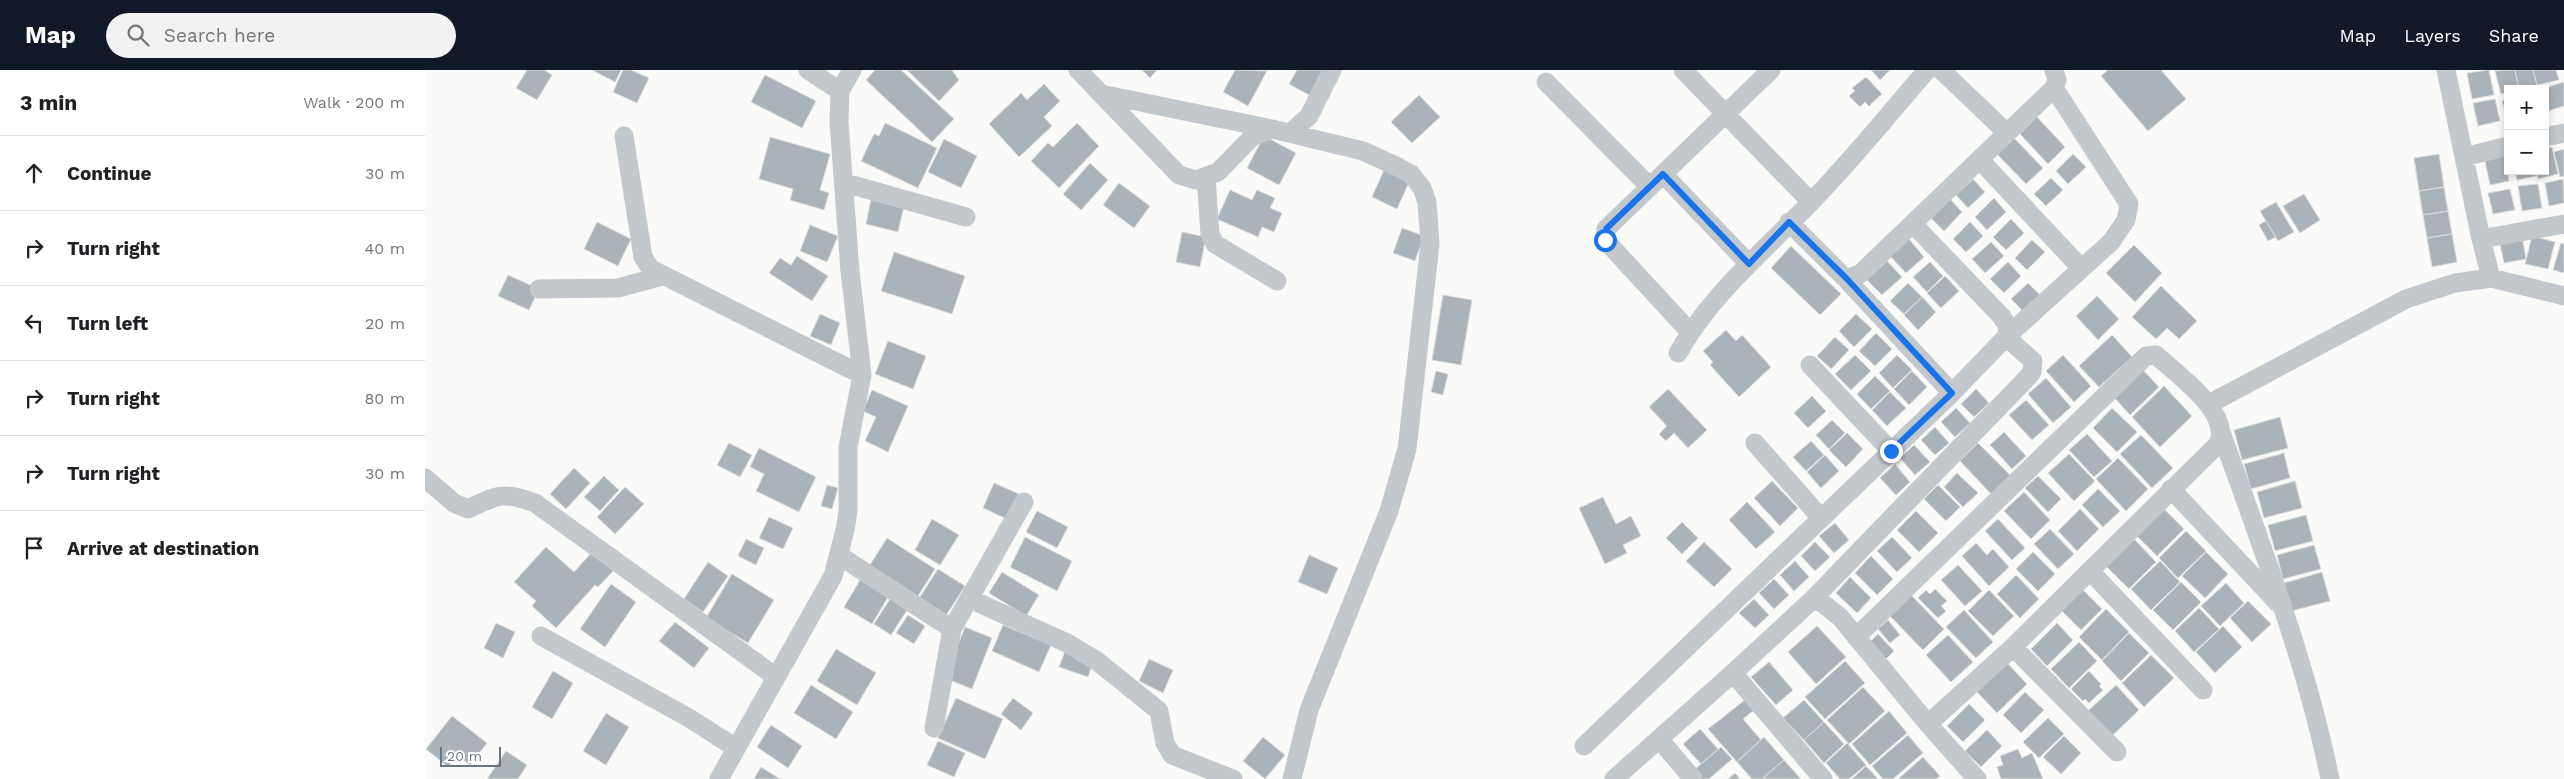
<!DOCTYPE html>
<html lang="en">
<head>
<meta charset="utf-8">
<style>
	:root { --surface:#fff; --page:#f2f2f2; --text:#202124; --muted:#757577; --line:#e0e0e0; --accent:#111827 }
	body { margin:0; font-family:"Work Sans",sans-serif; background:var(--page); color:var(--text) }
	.controls { position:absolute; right:15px; top:15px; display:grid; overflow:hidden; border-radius:0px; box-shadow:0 2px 8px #0003 }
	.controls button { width:45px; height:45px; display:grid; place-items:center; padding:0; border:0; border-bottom:1px solid var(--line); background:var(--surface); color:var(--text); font:25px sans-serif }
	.scale { position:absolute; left:15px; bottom:12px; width:61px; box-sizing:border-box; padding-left:5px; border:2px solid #657683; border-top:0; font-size:14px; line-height:18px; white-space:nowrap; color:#657683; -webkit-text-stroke:4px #fff; paint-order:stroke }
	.stop { position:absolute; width:15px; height:15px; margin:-11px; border:4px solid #1a73e8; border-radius:50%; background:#fff }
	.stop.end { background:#1a73e8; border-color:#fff; box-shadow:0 1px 5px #0008 }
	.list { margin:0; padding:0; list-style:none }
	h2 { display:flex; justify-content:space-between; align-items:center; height:65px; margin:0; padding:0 20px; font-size:21px }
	h2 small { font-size:16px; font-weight:400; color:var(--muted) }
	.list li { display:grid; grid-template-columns:32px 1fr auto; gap:15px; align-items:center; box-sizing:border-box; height:75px; padding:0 20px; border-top:1px solid var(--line) }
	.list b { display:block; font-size:19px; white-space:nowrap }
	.list em { font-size:16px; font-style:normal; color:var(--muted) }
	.icon { flex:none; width:28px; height:28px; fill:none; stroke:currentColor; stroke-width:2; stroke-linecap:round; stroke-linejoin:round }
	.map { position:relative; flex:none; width:2139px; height:709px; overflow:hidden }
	header { display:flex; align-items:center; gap:30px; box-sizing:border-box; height:70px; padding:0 25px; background:var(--accent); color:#fff }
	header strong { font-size:24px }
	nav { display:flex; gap:28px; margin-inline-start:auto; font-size:18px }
	.search { width:350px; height:45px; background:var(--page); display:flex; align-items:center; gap:12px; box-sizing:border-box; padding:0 18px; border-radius:28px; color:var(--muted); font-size:19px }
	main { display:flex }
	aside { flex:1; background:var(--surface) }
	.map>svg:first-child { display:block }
	.building { fill:#aab3b9; stroke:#dcdcda }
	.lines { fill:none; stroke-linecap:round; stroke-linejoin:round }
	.street { stroke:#c3c8cc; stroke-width:19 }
	.route { stroke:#1a73e8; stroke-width:6 }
</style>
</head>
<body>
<header>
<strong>Map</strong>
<div class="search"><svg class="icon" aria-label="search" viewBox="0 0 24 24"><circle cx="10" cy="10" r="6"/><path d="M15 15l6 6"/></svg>Search here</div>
<nav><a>Map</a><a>Layers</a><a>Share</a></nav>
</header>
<main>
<aside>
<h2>3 min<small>Walk · 200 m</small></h2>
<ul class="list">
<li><svg class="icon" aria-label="ahead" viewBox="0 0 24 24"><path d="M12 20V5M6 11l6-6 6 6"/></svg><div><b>Continue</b></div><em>30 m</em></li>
<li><svg class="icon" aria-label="right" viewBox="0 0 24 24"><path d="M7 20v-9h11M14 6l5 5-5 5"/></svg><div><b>Turn right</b></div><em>40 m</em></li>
<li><svg class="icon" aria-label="left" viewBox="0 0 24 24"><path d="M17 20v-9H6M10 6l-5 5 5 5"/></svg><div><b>Turn left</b></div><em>20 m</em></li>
<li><svg class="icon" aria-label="right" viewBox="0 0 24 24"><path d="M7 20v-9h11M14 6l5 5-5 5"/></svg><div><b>Turn right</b></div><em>80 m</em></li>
<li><svg class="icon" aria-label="right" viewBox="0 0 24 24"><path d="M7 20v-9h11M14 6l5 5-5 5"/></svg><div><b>Turn right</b></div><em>30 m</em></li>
<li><svg class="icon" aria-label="arrive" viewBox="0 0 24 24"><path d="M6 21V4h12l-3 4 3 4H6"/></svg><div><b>Arrive at destination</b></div></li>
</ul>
</aside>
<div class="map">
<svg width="2139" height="709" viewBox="0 0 2139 709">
	<rect width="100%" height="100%" fill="#fafaf8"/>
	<path class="building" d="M 102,0 L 119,0 L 127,5 L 112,30 L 91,18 Z
		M 167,0 L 196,0 L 190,12 Z
		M 198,0 L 206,0 L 224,8 L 212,33 L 188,22 Z
		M 450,0 L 476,0 L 529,49 L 507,72 L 441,10 Z
		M 482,0 L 527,0 L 534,10 L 514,31 Z
		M 717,0 L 732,0 L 725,8 Z
		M 810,0 L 842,1 L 823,36 L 798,22 Z
		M 872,0 L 898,0 L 886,26 L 864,14 Z
		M 1446,0 L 1465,0 L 1455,10 Z
		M 1683,0 L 1736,0 L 1761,29 L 1723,61 L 1676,6 Z
		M 2064,0 L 2069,25 L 2047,29 L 2042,3 Z
		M 2090,0 L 2108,0 L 2112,15 L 2094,19 Z
		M 2090,0 L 2094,19 L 2083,19 L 2083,22 L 2076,24 L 2070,1 Z
		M 2108,0 L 2131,0 L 2134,10 L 2112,15 Z
		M 340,5 L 391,31 L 377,58 L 326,32 Z
		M 1441,7 L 1457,24 L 1444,36 L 1440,32 L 1435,37 L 1424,26 L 1430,21 L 1427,18 Z
		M 2139,12 L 2139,36 L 2120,42 L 2120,19 L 2116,19 Z
		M 619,14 L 635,31 L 619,47 L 627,56 L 594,87 L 564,54 L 596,23 L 602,30 Z
		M 994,25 L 1015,47 L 987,73 L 966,52 Z
		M 2070,29 L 2075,51 L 2053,56 L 2048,33 Z
		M 2083,29 L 2083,51 L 2077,31 Z
		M 1612,47 L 1640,77 L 1623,94 L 1595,64 Z
		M 460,53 L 512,78 L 493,118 L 436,91 L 449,64 L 454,66 Z
		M 652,53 L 674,76 L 634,118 L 606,91 L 623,73 L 628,77 Z
		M 839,66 L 871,83 L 854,115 L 822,98 Z
		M 345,67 L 405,84 L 395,120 L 404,123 L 399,140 L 365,130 L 368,119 L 334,109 Z
		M 1589,68 L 1618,98 L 1601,114 L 1572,84 Z
		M 519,69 L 552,86 L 536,118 L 503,102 Z
		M 2127,77 L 2133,104 L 2113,109 L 2111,101 L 2120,101 L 2120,79 Z
		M 2139,79 L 2139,106 L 2135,107 L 2129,82 Z
		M 1648,84 L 1661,97 L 1643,114 L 1631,101 Z
		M 2014,84 L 2019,117 L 1994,121 L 1989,88 Z
		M 2079,86 L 2084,111 L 2065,115 L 2060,91 Z
		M 665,93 L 683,110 L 656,140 L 638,124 Z
		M 959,100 L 984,112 L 972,139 L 947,127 Z
		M 2090,101 L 2110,101 L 2111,106 L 2092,110 Z
		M 1626,108 L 1638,120 L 1621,136 L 1609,124 Z
		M 1548,109 L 1560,122 L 1543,138 L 1531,125 Z
		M 2138,109 L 2139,133 L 2124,136 L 2120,113 Z
		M 694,113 L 725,136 L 709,158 L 678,135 Z
		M 2113,114 L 2117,138 L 2097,141 L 2093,116 Z
		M 2019,117 L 2023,141 L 1998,145 L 1994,121 Z
		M 2085,119 L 2090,140 L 2068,144 L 2063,123 Z
		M 805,120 L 827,130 L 832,120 L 850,128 L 845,138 L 857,143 L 849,162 L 837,157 L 833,167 L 792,149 Z
		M 1879,124 L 1895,150 L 1875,163 L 1858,136 Z
		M 447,125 L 480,132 L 473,162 L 441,154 Z
		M 1524,128 L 1537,142 L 1519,161 L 1505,147 Z
		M 1569,128 L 1581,142 L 1562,160 L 1550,147 Z
		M 1851,132 L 1869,162 L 1853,171 L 1835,141 Z
		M 2023,141 L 2027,164 L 2002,168 L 1998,145 Z
		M 1586,149 L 1599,163 L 1581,180 L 1568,167 Z
		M 1841,151 L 1851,167 L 1843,171 L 1834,155 Z
		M 172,152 L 206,169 L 193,196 L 159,179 Z
		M 1545,152 L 1558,166 L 1541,182 L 1528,169 Z
		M 385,155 L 413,166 L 402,192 L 375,181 Z
		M 977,158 L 999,166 L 990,191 L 968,183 Z
		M 757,162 L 781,167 L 775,197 L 751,192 Z
		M 2027,164 L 2032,192 L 2007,197 L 2002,168 Z
		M 2097,166 L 2101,189 L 2079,193 L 2074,170 Z
		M 2107,166 L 2130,172 L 2123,199 L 2100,194 Z
		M 1484,169 L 1499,187 L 1481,203 L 1465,186 Z
		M 1607,170 L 1620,182 L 1602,200 L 1590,188 Z
		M 1566,172 L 1579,186 L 1560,203 L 1547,189 Z
		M 2136,173 L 2139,174 L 2139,203 L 2128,200 Z
		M 1709,175 L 1737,203 L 1710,232 L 1681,203 Z
		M 1366,176 L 1416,224 L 1395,245 L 1346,198 Z
		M 469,182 L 540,206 L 527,244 L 456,221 Z
		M 372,186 L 403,206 L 387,231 L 344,203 L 355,188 L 366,195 Z
		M 1462,191 L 1477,207 L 1457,225 L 1442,210 Z
		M 1505,192 L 1518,206 L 1502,222 L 1488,207 Z
		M 1583,192 L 1596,206 L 1579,223 L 1565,209 Z
		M 83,205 L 114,219 L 104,240 L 73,226 Z
		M 1520,206 L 1534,221 L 1516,238 L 1502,223 Z
		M 1483,213 L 1497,227 L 1479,244 L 1465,231 Z
		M 1603,213 L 1616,226 L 1599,242 L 1586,229 Z
		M 1736,216 L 1772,251 L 1754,269 L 1742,258 L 1731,269 L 1707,247 Z
		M 1018,225 L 1047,230 L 1036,295 L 1007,290 Z
		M 1672,226 L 1694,249 L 1673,270 L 1651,246 Z
		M 1497,227 L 1511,242 L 1493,260 L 1479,245 Z
		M 395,244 L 415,253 L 406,275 L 385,266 Z
		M 1431,244 L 1447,259 L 1429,277 L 1414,261 Z
		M 1301,260 L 1311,271 L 1317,265 L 1346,297 L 1314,327 L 1285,295 L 1288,292 L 1278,281 Z
		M 1451,263 L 1467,279 L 1450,296 L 1434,281 Z
		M 1687,265 L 1707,287 L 1674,317 L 1654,296 Z
		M 1410,267 L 1424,280 L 1406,299 L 1392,286 Z
		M 463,271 L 501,286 L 488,319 L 450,304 Z
		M 1430,285 L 1446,301 L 1426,320 L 1410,304 Z
		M 1472,285 L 1487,300 L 1468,318 L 1454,303 Z
		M 1638,285 L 1666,316 L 1649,332 L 1621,301 Z
		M 1717,299 L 1734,317 L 1705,345 L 1688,326 Z
		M 1011,301 L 1023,304 L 1018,325 L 1006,322 Z
		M 1487,301 L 1502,317 L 1484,335 L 1469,319 Z
		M 1450,306 L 1465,321 L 1446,339 L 1432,324 Z
		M 1621,308 L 1646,337 L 1628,353 L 1603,324 Z
		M 1739,316 L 1767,346 L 1735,377 L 1707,347 Z
		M 1243,319 L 1282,360 L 1263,378 L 1249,363 L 1241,371 L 1234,364 L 1242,356 L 1224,337 Z
		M 1551,319 L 1564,333 L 1549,347 L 1536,334 Z
		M 447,320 L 483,336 L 463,382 L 440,371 L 451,347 L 438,341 Z
		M 1465,322 L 1481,338 L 1462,356 L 1447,340 Z
		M 1387,326 L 1401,341 L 1383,358 L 1369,343 Z
		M 1601,330 L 1624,355 L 1607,370 L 1584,345 Z
		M 1531,338 L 1545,353 L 1530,367 L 1516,352 Z
		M 1687,338 L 1712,362 L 1692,382 L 1668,358 Z
		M 1855,347 L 1863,378 L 1817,390 L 1809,360 Z
		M 1407,350 L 1420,363 L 1404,379 L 1391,365 Z
		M 1510,357 L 1524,373 L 1510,385 L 1496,370 Z
		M 1579,362 L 1601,386 L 1587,399 L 1565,375 Z
		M 1422,363 L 1438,379 L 1421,397 L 1404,380 Z
		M 1662,364 L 1687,391 L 1669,407 L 1644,380 Z
		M 1716,365 L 1748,398 L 1727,418 L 1695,384 Z
		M 1386,371 L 1399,385 L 1381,401 L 1368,387 Z
		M 304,373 L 327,385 L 315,407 L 292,395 Z
		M 1553,373 L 1585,405 L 1566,424 L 1535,391 Z
		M 1489,375 L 1505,392 L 1490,405 L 1475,388 Z
		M 334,378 L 391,407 L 374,442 L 331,421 L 339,404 L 325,397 Z
		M 1859,383 L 1865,408 L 1826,419 L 1819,394 Z
		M 1644,384 L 1670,411 L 1649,431 L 1623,403 Z
		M 1400,385 L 1414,401 L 1396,418 L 1382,402 Z
		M 1693,388 L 1723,419 L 1701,441 L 1671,409 Z
		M 1470,394 L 1485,412 L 1471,425 L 1455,408 Z
		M 149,398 L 165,413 L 141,439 L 125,424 Z
		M 1532,403 L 1553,423 L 1538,437 L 1519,417 Z
		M 179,406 L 194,420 L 175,441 L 159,427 Z
		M 1613,406 L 1636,429 L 1623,442 L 1600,418 Z
		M 1347,411 L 1373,438 L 1355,456 L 1329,428 Z
		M 1870,411 L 1877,438 L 1839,448 L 1832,422 Z
		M 569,413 L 594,424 L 582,449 L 558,438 Z
		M 402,415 L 413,418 L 407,439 L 396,436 Z
		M 1513,415 L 1535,437 L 1521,451 L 1499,429 Z
		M 200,417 L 219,434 L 190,464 L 172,447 Z
		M 1673,419 L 1695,441 L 1678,457 L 1657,435 Z
		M 1599,422 L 1625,450 L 1606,469 L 1579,441 Z
		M 1178,427 L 1191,454 L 1206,446 L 1216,466 L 1198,475 L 1202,483 L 1180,494 L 1154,438 Z
		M 1322,432 L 1350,462 L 1331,479 L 1304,450 Z
		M 1737,437 L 1759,459 L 1732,486 L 1710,464 Z
		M 1655,439 L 1674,459 L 1652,481 L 1633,461 Z
		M 612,441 L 643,457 L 632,478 L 601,462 Z
		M 1491,441 L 1513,463 L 1494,482 L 1472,460 Z
		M 1881,445 L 1888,471 L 1850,481 L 1843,455 Z
		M 344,447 L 368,458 L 358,479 L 334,468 Z
		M 507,449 L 534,465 L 515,495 L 490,480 Z
		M 1573,449 L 1600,478 L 1587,490 L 1560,461 Z
		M 1257,452 L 1273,468 L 1257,484 L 1241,468 Z
		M 1410,453 L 1424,470 L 1409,483 L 1394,466 Z
		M 1625,459 L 1649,484 L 1633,499 L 1609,474 Z
		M 1761,461 L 1781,481 L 1753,508 L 1734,488 Z
		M 600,467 L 647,491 L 632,521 L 585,497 Z
		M 1467,467 L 1487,488 L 1472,502 L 1452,481 Z
		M 462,468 L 510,499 L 491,529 L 443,498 Z
		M 321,469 L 339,478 L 331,495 L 313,486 Z
		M 1709,469 L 1731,492 L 1704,519 L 1681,496 Z
		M 1279,472 L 1307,499 L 1289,517 L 1261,491 Z
		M 1390,472 L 1405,487 L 1390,501 L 1376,486 Z
		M 1551,473 L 1562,485 L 1568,479 L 1584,497 L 1564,516 L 1537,486 Z
		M 1889,475 L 1896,499 L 1858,509 L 1852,485 Z
		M 121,477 L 149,502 L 168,481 L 189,500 L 173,517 L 170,515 L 131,558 L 107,536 L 111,531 L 89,512 Z
		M 1608,482 L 1630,504 L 1613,521 L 1591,499 Z
		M 1781,482 L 1803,504 L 1780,528 L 1757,506 Z
		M 884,485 L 913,498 L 902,524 L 873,512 Z
		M 1446,486 L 1468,509 L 1452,525 L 1430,503 Z
		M 1370,491 L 1384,507 L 1369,521 L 1355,505 Z
		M 1735,491 L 1755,512 L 1726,540 L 1706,519 Z
		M 283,492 L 303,506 L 278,542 L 259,529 Z
		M 1533,495 L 1557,521 L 1540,536 L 1516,510 Z
		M 513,499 L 540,516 L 520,547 L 493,530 Z
		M 577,502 L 614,525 L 601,546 L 564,523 Z
		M 1897,502 L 1905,531 L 1866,541 L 1859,513 Z
		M 307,504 L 349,530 L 323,573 L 281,548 Z
		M 438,505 L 466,522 L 447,554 L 419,537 Z
		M 1591,505 L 1614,529 L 1595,548 L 1572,524 Z
		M 1425,507 L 1446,528 L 1432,543 L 1411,523 Z
		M 1349,509 L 1364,525 L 1349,539 L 1334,523 Z
		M 1756,512 L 1776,532 L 1748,560 L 1728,540 Z
		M 1801,513 L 1819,533 L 1795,556 L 1776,536 Z
		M 186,514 L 211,532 L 180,577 L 155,559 Z
		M 1510,519 L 1522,531 L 1516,536 L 1521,541 L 1513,548 L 1493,528 L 1501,520 L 1505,524 Z
		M 1657,519 L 1677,539 L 1656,560 L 1636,540 Z
		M 1564,520 L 1589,546 L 1568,566 L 1543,541 Z
		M 1486,525 L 1519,559 L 1498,580 L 1465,546 Z
		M 467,526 L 484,537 L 466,565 L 449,554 Z
		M 1329,529 L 1344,545 L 1330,558 L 1314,543 Z
		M 1823,531 L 1846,554 L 1827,572 L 1805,548 Z
		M 1774,538 L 1794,559 L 1769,582 L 1750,561 Z
		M 1681,539 L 1704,562 L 1677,590 L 1654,567 Z
		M 1539,540 L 1568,572 L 1551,588 L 1521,557 Z
		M 483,545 L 500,556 L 489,574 L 471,563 Z
		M 1463,550 L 1475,565 L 1465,573 L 1453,559 Z
		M 250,552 L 284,578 L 269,598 L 234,571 Z
		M 71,553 L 90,562 L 78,588 L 59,578 Z
		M 1632,553 L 1648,570 L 1622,596 L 1606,579 Z
		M 578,555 L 626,575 L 614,602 L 567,581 Z
		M 1392,556 L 1421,587 L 1391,614 L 1363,582 Z
		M 1798,556 L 1817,577 L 1790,603 L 1771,582 Z
		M 540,557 L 567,568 L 547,619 L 520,608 Z
		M 1704,563 L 1724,583 L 1696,611 L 1677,591 Z
		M 1453,564 L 1469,581 L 1459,591 L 1443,574 Z
		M 1523,565 L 1548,592 L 1526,612 L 1501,585 Z
		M 1654,572 L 1672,591 L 1644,618 L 1626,599 Z
		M 411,579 L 451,603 L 432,635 L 392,611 Z
		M 640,581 L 668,591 L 663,607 L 634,597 Z
		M 1726,585 L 1749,608 L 1719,637 L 1697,613 Z
		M 724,589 L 748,600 L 738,623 L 714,611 Z
		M 1420,591 L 1440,613 L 1400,649 L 1380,627 Z
		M 1344,592 L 1368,620 L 1351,635 L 1326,607 Z
		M 1582,593 L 1602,614 L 1572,643 L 1552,622 Z
		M 128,601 L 148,613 L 127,649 L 107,637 Z
		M 1664,601 L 1676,614 L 1674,616 L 1678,620 L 1664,633 L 1660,629 L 1658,631 L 1646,619 Z
		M 386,615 L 428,642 L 411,669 L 369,643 Z
		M 1691,615 L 1714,640 L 1686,667 L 1662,642 Z
		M 1438,617 L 1460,641 L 1424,674 L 1402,650 Z
		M 1600,622 L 1619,640 L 1596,663 L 1578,645 Z
		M 531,628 L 578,649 L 560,689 L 513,668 Z
		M 588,628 L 608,643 L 596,660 L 576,644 Z
		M 1320,630 L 1329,640 L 1318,649 L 1336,670 L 1312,692 L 1283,659 Z
		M 1379,630 L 1399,652 L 1379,670 L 1358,648 Z
		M 1544,634 L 1560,650 L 1538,672 L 1522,656 Z
		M 1464,641 L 1482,663 L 1445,695 L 1427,674 Z
		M 181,643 L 204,657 L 181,695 L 158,681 Z
		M 27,646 L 62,673 L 45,695 L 32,685 L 23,697 L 1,679 Z
		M 1623,648 L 1639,664 L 1614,688 L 1598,672 Z
		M 1399,652 L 1419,674 L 1399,693 L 1379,670 Z
		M 346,655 L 377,676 L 363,698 L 332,677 Z
		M 1275,659 L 1293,679 L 1276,694 L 1258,674 Z
		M 1562,660 L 1577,676 L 1556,697 L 1540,681 Z
		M 1483,665 L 1498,683 L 1468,709 L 1458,709 L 1447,696 Z
		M 1639,666 L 1656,683 L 1636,704 L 1618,687 Z
		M 838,667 L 860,685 L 840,709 L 818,691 Z
		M 1339,667 L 1359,690 L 1337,709 L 1327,709 L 1312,692 Z
		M 513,671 L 540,683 L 529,707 L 502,695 Z
		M 1422,673 L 1441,695 L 1424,709 L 1415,709 L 1401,693 Z
		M 1296,677 L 1307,689 L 1284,709 L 1276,709 L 1269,700 Z
		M 1593,679 L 1597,688 L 1607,683 L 1618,709 L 1576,709 L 1572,697 L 1578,695 L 1575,686 Z
		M 81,681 L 102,695 L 93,709 L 62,709 Z
		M 1498,687 L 1515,706 L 1511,709 L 1473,709 Z
		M 1359,690 L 1376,709 L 1337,709 Z
		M 1441,696 L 1453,709 L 1427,709 Z
		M 336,697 L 355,709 L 329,709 Z
		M 1310,703 L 1315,709 L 1303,709 Z"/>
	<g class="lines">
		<path class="street" d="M 383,0 L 415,21
			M 653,0 L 754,105 L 771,110 L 793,102 L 827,67 L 847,59 L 938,81 L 973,97 L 986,104 L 997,118 L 1002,132 L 1005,174 L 982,379 L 964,441 L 884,640 L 867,709
			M 1258,0 L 1386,132
			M 1516,0 L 1582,63
			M 2021,0 L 2056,169 L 2066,208
			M 1121,12 L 1225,117
			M 676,24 L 847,59
			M 865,63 L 884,46 L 907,0
			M 199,66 L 218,187 L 226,199 L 437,305
			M 2120,67 L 2139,63
			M 2039,87 L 2083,76
			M 1555,90 L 1656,198
			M 1238,104 L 1324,194
			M 781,107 L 785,164 L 790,174 L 852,211
			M 420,113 L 541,147
			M 1364,152 L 1421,209 L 1435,204 L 1629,18 L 1632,10 L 1629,0
			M 2056,169 L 2139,154
			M 1421,209 L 1527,323
			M 114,219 L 193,218 L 237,206
			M 1265,262 L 1180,170 L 1181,159 L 1346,0
			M 1253,283 C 1286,224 1340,180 1386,132 C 1427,90 1464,44 1502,0
			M 1385,295 L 1466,381
			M 1784,334 L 1981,229 L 2030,213 L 2066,208 L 2139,226
			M 1797,365 C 1837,478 1881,591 1905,709
			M 1330,373 L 1395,447
			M 0,408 L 29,433 L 43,439 C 73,425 77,421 110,433 L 351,607
			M 1746,419 L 1853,533
			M 415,486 L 527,559 L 509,658
			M 1665,501 L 1778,620
			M 545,529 L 642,573 L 672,591 L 734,641 L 740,673 L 747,685 L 808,709
			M 1386,531 L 1603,307 L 1607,302 L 1608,291 L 1581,267 L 1686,172 L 1701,150 L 1704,134 L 1629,18
			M 527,559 L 599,432
			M 116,566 L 264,648 L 311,678
			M 1431,567 L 1721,286 L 1731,285 C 1751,304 1808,343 1793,374 L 1588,577 L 1503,654
			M 1588,577 L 1692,682
			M 1235,670 L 1268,709
			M 1159,676 L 1527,323 L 1581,267 L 1583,257 L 1577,247 L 1488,154
			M 294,709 L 408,506 L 420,460 L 423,442 L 423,377 L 437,305 L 425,201 L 414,52 L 415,21 L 427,0
			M 1189,709 L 1308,603
			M 1398,709 L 1308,603 L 1386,531 L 1396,532 L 1415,547 L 1503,654 L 1552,709"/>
	</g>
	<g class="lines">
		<path class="route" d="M 1180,170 L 1181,159 L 1238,104 L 1324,194 L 1364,152 L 1422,209 L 1527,323 L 1466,381"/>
	</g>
</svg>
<div class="controls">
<button>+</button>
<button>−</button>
</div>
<div class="scale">20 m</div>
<div class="stop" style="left:1180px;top:170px"></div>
<div class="stop end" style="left:1466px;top:381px"></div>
</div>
</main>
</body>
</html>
